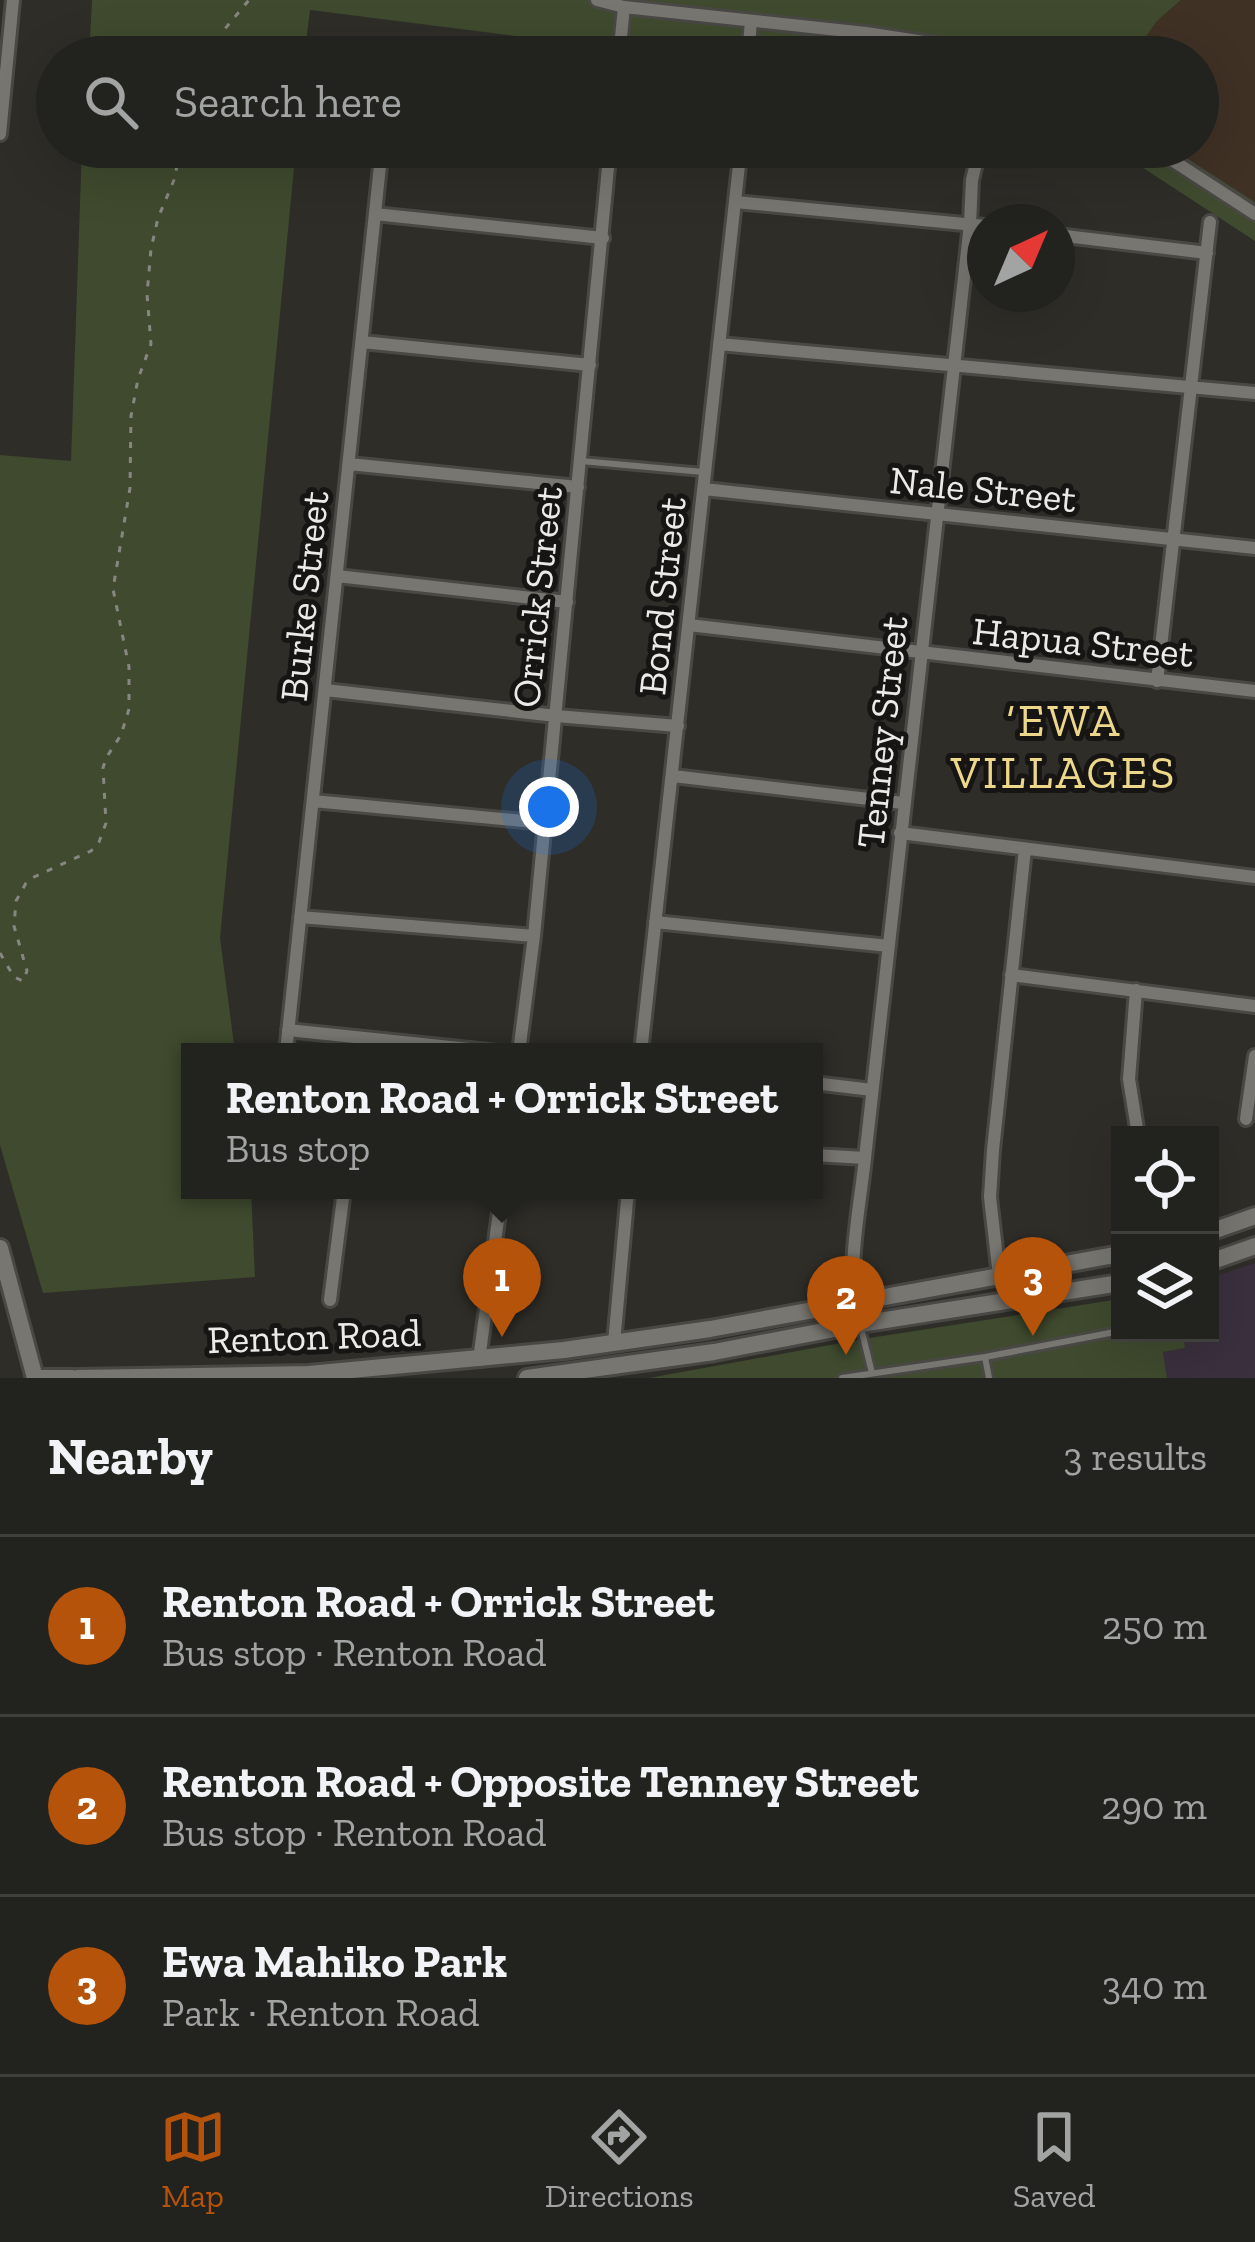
<!DOCTYPE html>
<html lang="en">
<head>
<meta charset="utf-8">
<style>
	:root { --surface:#22221e; --page:#2a2a27; --text:#f1f3f6; --muted:#a2a4a4; --line:#3f3f3c; --accent:#b45309 }
	body { margin:0; font-family:"Zilla Slab",serif; background:var(--page); color:var(--text) }
	.controls { position:absolute; right:36px; bottom:36px; display:grid; overflow:hidden; border-radius:0px; box-shadow:0 12px 48px #0002 }
	.controls button { width:108px; height:108px; display:grid; place-items:center; padding:0; border:0; border-bottom:3px solid var(--line); background:var(--surface); color:var(--text); font:60px sans-serif }
	.compass { position:absolute; left:967px; top:204px; width:108px; height:108px; border-radius:50%; background:var(--surface); box-shadow:0 12px 48px #0002; rotate:44deg }
	.you { position:absolute; left:549px; top:807px; width:42px; height:42px; margin:-30px; border:9px solid #fff; border-radius:50%; background:#1a73e8; box-shadow:0 0 0 18px #1a73e833 }
	.badge { display:grid; place-items:center; width:78px; height:78px; border-radius:50%; background:var(--accent); color:#fff; font-size:39px; font-weight:700 }
	.pin { position:absolute; translate:-50% -99px; filter:drop-shadow(0 3px 6px #0008) }
	.pin::after { content:''; position:absolute; top:63px; width:42px; height:36px; background:inherit; clip-path:polygon(0 0,100% 0,50% 100%) }
	.popup { position:absolute; left:181px; top:1043px; width:642px; height:156px; box-sizing:border-box; display:grid; place-content:center; border-radius:0px; background:var(--surface); filter:drop-shadow(0 3px 9px #0005); font-size:39px; white-space:nowrap; color:var(--muted) }
	.popup b { font-size:45px; color:var(--text) }
	.popup::after { content:''; position:absolute; left:50%; top:100%; margin-left:-24px; border:24px solid transparent; border-top-color:var(--surface) }
	.list { margin:0; padding:0; list-style:none }
	h2 { display:flex; justify-content:space-between; align-items:center; height:156px; margin:0; padding:0 48px; font-size:51px }
	h2 small { font-size:39px; font-weight:400; color:var(--muted) }
	.list li { display:grid; grid-template-columns:78px 1fr auto; gap:36px; align-items:center; box-sizing:border-box; height:180px; padding:0 48px; border-top:3px solid var(--line) }
	.list b { display:block; font-size:45px; white-space:nowrap }
	.list p { margin:0; font-size:39px; white-space:nowrap; color:var(--muted) }
	.list em { font-size:39px; font-style:normal; color:var(--muted) }
	.icon { flex:none; width:66px; height:66px; fill:none; stroke:currentColor; stroke-width:2; stroke-linecap:round; stroke-linejoin:round }
	.map { position:relative; flex:none; width:1255px; height:1378px; overflow:hidden }
	.search { position:absolute; background:var(--surface); box-shadow:0 12px 48px #0002; left:36px; right:36px; top:36px; height:132px; display:flex; align-items:center; gap:30px; box-sizing:border-box; padding:0 42px; border-radius:66px; color:var(--muted); font-size:45px }
	.sheet { height:696px; background:var(--surface) }
	nav { display:flex; justify-content:space-around; align-items:center; box-sizing:border-box; height:168px; border-top:3px solid var(--line); background:var(--surface); font-size:33px; color:var(--muted) }
	nav a { display:grid; justify-items:center; gap:6px }
	nav .on { color:var(--accent) }
	.map>svg:first-child { display:block }
	.commercial { fill:#3f3124 }
	.industrial { fill:#3b303e }
	.green { fill:#3f4a2e }
	.lines { fill:none; stroke-linecap:round; stroke-linejoin:round }
	.lane-casing { stroke:#494844; stroke-width:12 }
	.street-casing { stroke:#494844; stroke-width:18 }
	.secondary-casing { stroke:#494844; stroke-width:22 }
	.path { stroke:#878682; stroke-width:3; stroke-dasharray:6 9; stroke-linecap:butt }
	.lane { stroke:#777670; stroke-width:6 }
	.street { stroke:#777670; stroke-width:12 }
	.secondary { stroke:#777670; stroke-width:16 }
	.labels { text-anchor:middle; dominant-baseline:central; stroke-width:10; stroke-linejoin:round; paint-order:stroke }
	.street-label { font-size:39px; fill:#ebeae6; stroke:#161513 }
	.quarter-label { font-size:45px; letter-spacing:3px; fill:#edd78a; stroke:#161513 }
</style>
</head>
<body>
<div class="map">
<svg width="1255" height="1378" viewBox="0 0 1255 1378">
	<rect width="100%" height="100%" fill="#2e2d28"/>
	<path class="commercial" d="M 1181,0 L 1255,0 L 1255,202 L 1170,147 L 1198,147 L 1198,57 L 1131,57 L 1157,21 Z"/>
	<path class="industrial" d="M 1255,1263 L 1255,1378 L 1167,1378 L 1163,1352 L 1185,1348 L 1183,1333 L 1210,1333 L 1210,1278 Z"/>
	<path class="green" d="M 92,0 L 1181,0 L 1157,21 L 1131,57 L 682,57 L 310,10 L 304,57 L 89,57 Z
		M 82,147 L 296,147 L 220,938 L 235,1052 L 190,1052 L 190,1190 L 251,1190 L 255,1277 L 43,1293 L 0,1145 L 0,455 L 71,461 Z
		M 1111,147 L 1170,147 L 1255,202 L 1255,241 Z
		M 1120,1299 L 1120,1333 L 1183,1333 L 1185,1348 L 1163,1352 L 1167,1378 L 649,1378 L 863,1339 Z"/>
	<g class="lines">
		<defs>
			<path id="lane" d="M 581,461 L 703,472
				M 860,1324 L 872,1373
				M 985,1357 L 989,1378
				M 842,1378 L 985,1357 L 1120,1331"/>
			<path id="street" d="M 597,0 L 624,7 L 866,33 L 937,44 L 982,57
				M 619,57 L 624,7
				M 748,57 L 751,21
				M 0,134 L 13,0
				M 1152,147 L 1255,214
				M 736,202 L 985,226
				M 375,214 L 603,238
				M 1057,235 L 1207,253
				M 362,342 L 590,365
				M 719,344 L 1255,393
				M 349,464 L 578,487
				M 704,489 L 1255,548
				M 337,576 L 567,602
				M 689,625 L 1255,691
				M 1157,681 L 1210,222
				M 325,690 L 556,716 L 678,726
				M 673,776 L 903,803
				M 313,801 L 545,823
				M 900,833 L 1255,877
				M 300,917 L 534,936
				M 655,922 L 889,946
				M 1011,975 L 1255,1006
				M 1136,990 L 1129,1079 L 1138,1135
				M 288,1030 L 498,1052
				M 286,1052 L 382,147
				M 519,1052 L 534,936 L 610,147
				M 641,1052 L 741,147
				M 814,1083 L 872,1090
				M 1246,1119 L 1255,1056
				M 814,1155 L 865,1158
				M 999,1276 L 990,1197 L 993,1150 L 1025,849
				M 330,1300 L 344,1190
				M 860,1324 C 844,1279 860,1207 865,1158 L 970,224 L 972,180 L 980,147
				M 614,1343 L 628,1190
				M 479,1360 L 502,1190"/>
			<path id="secondary" d="M 1210,1232 L 1255,1216
				M 0,1248 L 35,1378
				M 1210,1262 L 1255,1246
				M 36,1378 L 72,1378
				M 77,1378 L 309,1374 L 564,1350 L 710,1329 L 1120,1254
				M 527,1378 L 714,1352 L 860,1324 L 1120,1283"/>
		</defs>
		<use href="#lane" class="lane-casing"/>
		<use href="#street" class="street-casing"/>
		<use href="#secondary" class="secondary-casing"/>
		<path class="path" d="M 217,57 L 224,30 L 249,0
			M 0,953 L 14,977 L 23,981 L 27,971 L 14,926 L 16,901 L 26,883 L 34,877 L 91,851 L 99,842 L 106,823 L 103,768 L 106,758 L 121,735 L 129,709 L 129,667 L 113,589 L 130,488 L 131,416 L 138,379 L 151,344 L 147,294 L 151,249 L 158,218 L 174,180 L 181,147"/>
		<use href="#lane" class="lane"/>
		<use href="#street" class="street"/>
		<use href="#secondary" class="secondary"/>
	</g>
	<g class="labels">
		<g class="street-label">
			<text transform="translate(983 489) rotate(6)">Nale Street</text>
			<text transform="translate(304 596) rotate(-84)">Burke Street</text>
			<text transform="translate(662 596) rotate(-84)">Bond Street</text>
			<text transform="translate(537 597) rotate(-84)">Orrick Street</text>
			<text transform="translate(1083 642) rotate(6)">Hapua Street</text>
			<text transform="translate(882 732) rotate(-84)">Tenney Street</text>
			<text transform="translate(314 1336) rotate(-2)">Renton Road</text>
		</g>
		<g class="quarter-label">
			<text x="1064" y="721">‘EWA<tspan x="1064" dy="52">VILLAGES</tspan></text>
		</g>
	</g>
</svg>
<div class="controls">
<button><svg class="icon" aria-label="locate" viewBox="0 0 24 24"><circle cx="12" cy="12" r="6"/><path d="M12 2v4M12 18v4M2 12h4M18 12h4"/></svg></button>
<button><svg class="icon" aria-label="layers" viewBox="0 0 24 24"><path d="M12 4l9 5-9 5-9-5zM3 14l9 5 9-5"/></svg></button>
</div>
<svg class="compass" viewBox="-18 -18 36 36"><path d="M0-13l5 13h-10z" fill="#e53935"/><path d="M0 13l5-13h-10z" fill="#a2a4a4"/></svg>
<div class="you"></div>
<div class="pin badge" style="left:502px;top:1337px">1</div>
<div class="popup"><b>Renton Road + Orrick Street</b>Bus stop</div>
<div class="pin badge" style="left:846px;top:1355px">2</div>
<div class="pin badge" style="left:1033px;top:1336px">3</div>
<div class="search"><svg class="icon" aria-label="search" viewBox="0 0 24 24"><circle cx="10" cy="10" r="6"/><path d="M15 15l6 6"/></svg>Search here</div>
</div>
<section class="sheet">
<h2>Nearby<small>3 results</small></h2>
<ul class="list">
<li><span class="badge">1</span><div><b>Renton Road + Orrick Street</b><p>Bus stop · Renton Road</p></div><em>250 m</em></li>
<li><span class="badge">2</span><div><b>Renton Road + Opposite Tenney Street</b><p>Bus stop · Renton Road</p></div><em>290 m</em></li>
<li><span class="badge">3</span><div><b>Ewa Mahiko Park</b><p>Park · Renton Road</p></div><em>340 m</em></li>
</ul>
</section>
<nav>
<a class="on"><svg class="icon" aria-label="map" viewBox="0 0 24 24"><path d="M3 6l6-2 6 2 6-2v14l-6 2-6-2-6 2zM9 4v14M15 6v14"/></svg>Map</a>
<a><svg class="icon" aria-label="directions" viewBox="0 0 24 24"><path d="M12 3l9 9-9 9-9-9zM9 14v-3h6M13 9l2 2-2 2"/></svg>Directions</a>
<a><svg class="icon" aria-label="saved" viewBox="0 0 24 24"><path d="M7 4h10v16l-5-4-5 4z"/></svg>Saved</a>
</nav>
</body>
</html>
